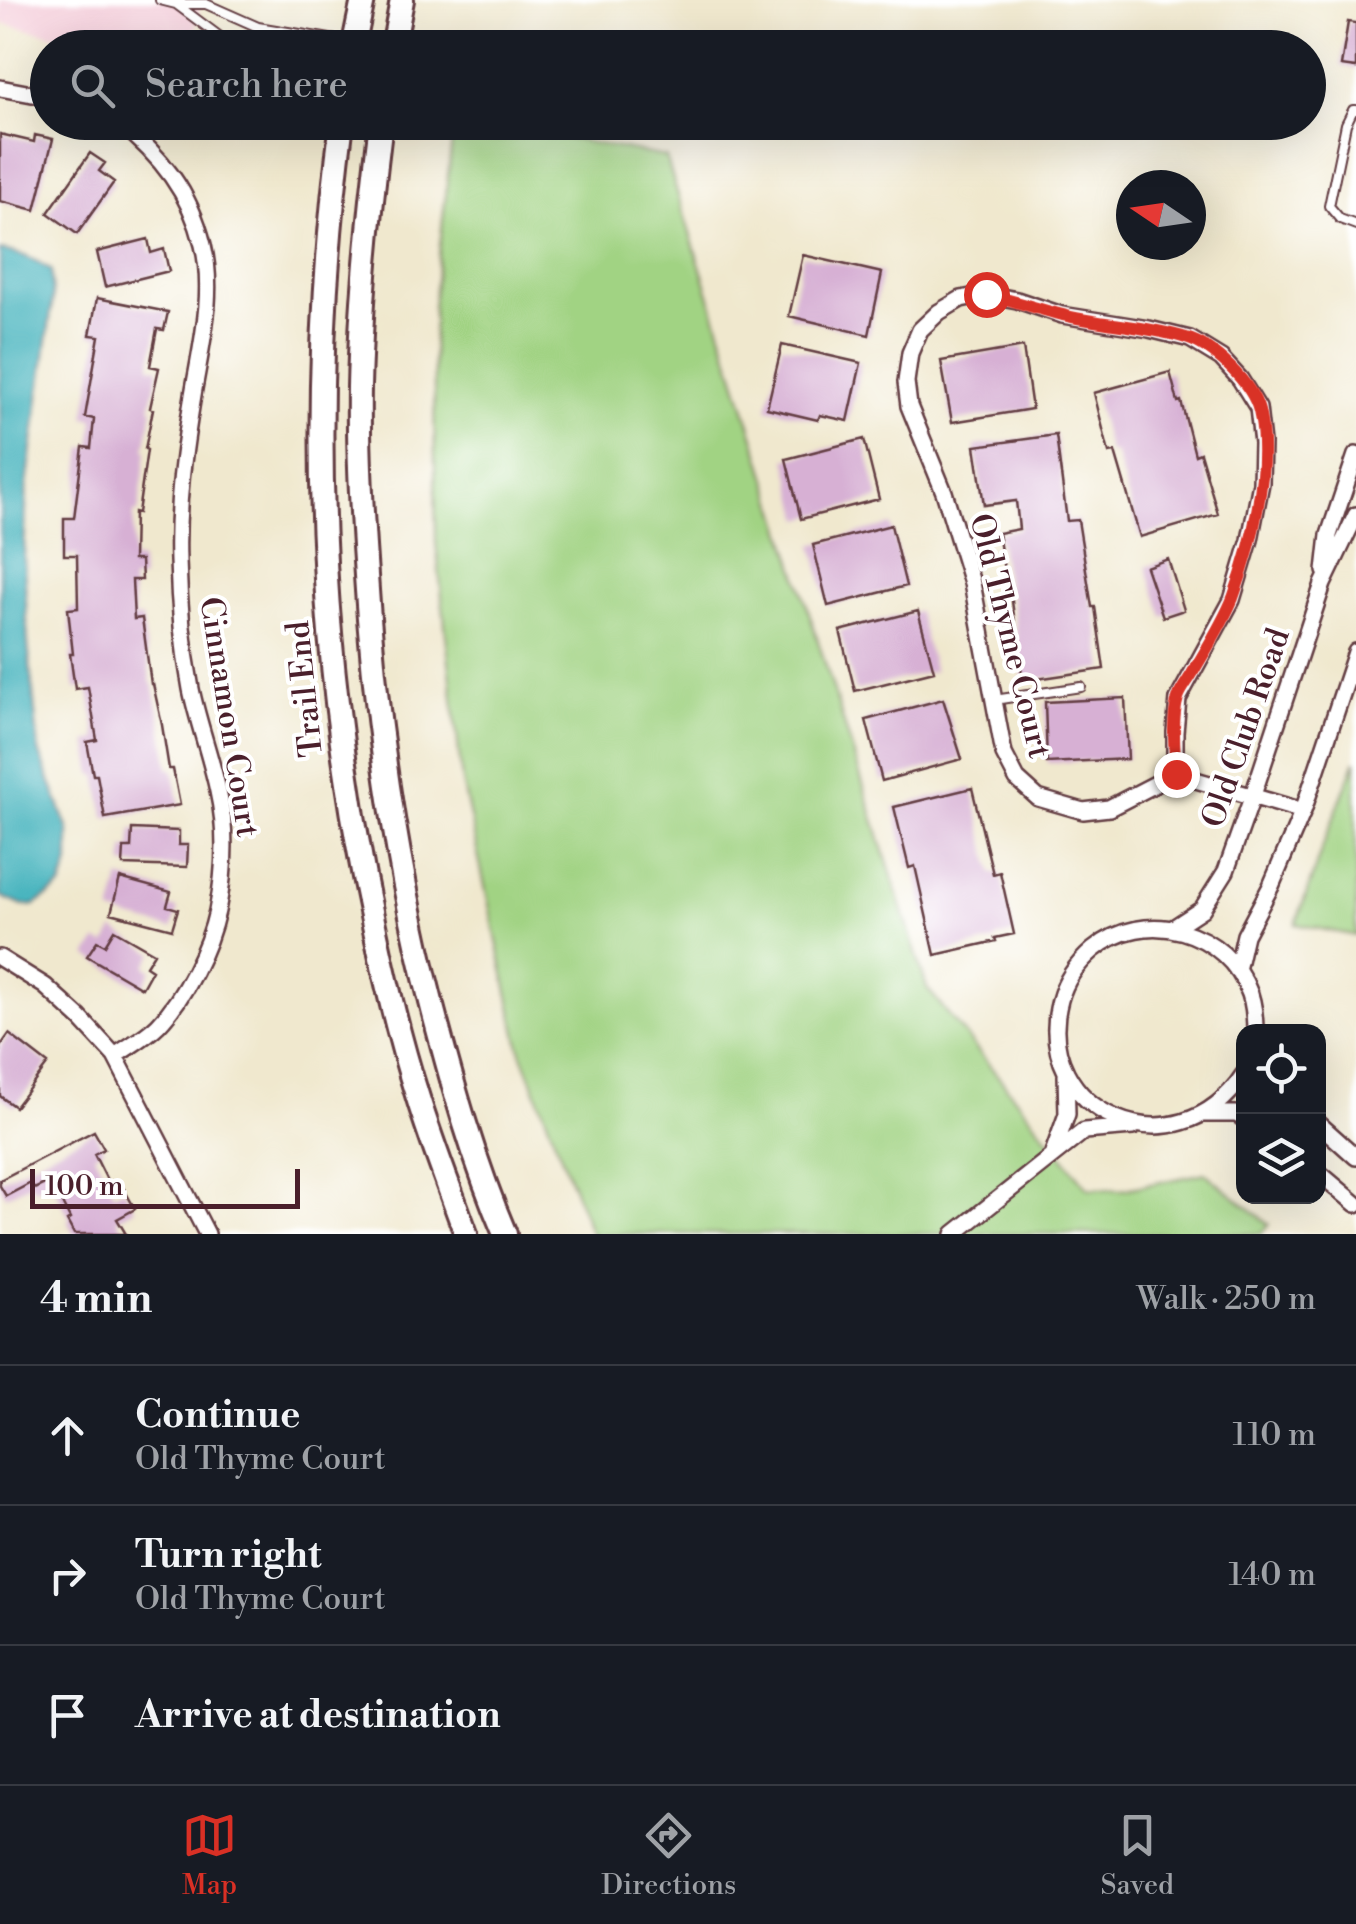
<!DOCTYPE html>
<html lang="en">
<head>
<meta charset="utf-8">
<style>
	:root { --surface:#171b24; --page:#20242c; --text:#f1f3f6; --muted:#9ea1a6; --line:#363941; --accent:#d93025 }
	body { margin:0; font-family:"Libre Bodoni",serif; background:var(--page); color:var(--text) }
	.controls { position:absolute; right:30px; bottom:30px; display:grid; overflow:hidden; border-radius:20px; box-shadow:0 10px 40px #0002 }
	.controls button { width:90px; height:90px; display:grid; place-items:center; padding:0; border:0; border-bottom:2px solid var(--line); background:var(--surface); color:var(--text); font:50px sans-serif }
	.compass { position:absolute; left:1116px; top:170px; width:90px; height:90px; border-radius:50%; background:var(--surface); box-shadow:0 10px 40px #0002; rotate:283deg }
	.scale { position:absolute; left:30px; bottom:25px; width:270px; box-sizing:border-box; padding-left:10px; border:5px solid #4a1f2b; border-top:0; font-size:28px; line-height:35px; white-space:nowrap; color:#4a1f2b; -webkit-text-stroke:8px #fff; paint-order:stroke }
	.stop { position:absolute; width:30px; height:30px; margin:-22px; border:8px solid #d93025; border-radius:50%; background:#fff }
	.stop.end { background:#d93025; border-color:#fff; box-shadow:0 2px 10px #0008 }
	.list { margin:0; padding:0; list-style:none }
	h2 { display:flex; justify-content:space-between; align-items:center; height:130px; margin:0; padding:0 40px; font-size:42px }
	h2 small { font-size:32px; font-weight:400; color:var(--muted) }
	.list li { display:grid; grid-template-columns:65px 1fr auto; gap:30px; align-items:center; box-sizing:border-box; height:140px; padding:0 40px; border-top:2px solid var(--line) }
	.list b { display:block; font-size:38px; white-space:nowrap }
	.list p { margin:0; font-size:32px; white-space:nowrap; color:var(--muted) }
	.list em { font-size:32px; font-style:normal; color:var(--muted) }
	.icon { flex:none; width:55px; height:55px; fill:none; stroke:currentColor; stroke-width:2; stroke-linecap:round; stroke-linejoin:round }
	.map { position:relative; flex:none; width:1356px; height:1234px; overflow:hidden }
	.search { position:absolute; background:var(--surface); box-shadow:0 10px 40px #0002; left:30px; right:30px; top:30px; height:110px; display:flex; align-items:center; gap:25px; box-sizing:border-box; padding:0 35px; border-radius:55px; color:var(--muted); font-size:38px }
	.sheet { height:550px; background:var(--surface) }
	nav { display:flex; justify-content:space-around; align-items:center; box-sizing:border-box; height:140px; border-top:2px solid var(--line); background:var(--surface); font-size:28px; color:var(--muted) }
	nav a { display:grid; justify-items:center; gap:5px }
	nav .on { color:var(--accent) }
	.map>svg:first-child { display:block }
	.built { fill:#f5cfdb }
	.green { fill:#a1d383; stroke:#767957; stroke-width:2.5 }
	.water { fill:#41b1bb; stroke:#466873; stroke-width:2.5 }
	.building { fill:#d7b0d4 }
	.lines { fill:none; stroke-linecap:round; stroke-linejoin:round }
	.lane-casing { stroke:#633d43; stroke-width:12 }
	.street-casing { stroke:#633d43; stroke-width:20 }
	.secondary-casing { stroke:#633d43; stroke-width:28 }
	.lane { stroke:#fff; stroke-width:8 }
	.street { stroke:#fff; stroke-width:15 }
	.secondary { stroke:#fff; stroke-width:22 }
	.route { stroke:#d93025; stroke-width:12 }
	.labels { text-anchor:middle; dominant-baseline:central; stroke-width:8; stroke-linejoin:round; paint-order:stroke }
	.street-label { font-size:32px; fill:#4a1f2b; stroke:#fff }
</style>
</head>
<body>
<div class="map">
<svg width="1356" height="1234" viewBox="0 0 1356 1234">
	<rect width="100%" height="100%" fill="#fff"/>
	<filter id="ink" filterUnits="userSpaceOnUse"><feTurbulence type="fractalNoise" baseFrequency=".01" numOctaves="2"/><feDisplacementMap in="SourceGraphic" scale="20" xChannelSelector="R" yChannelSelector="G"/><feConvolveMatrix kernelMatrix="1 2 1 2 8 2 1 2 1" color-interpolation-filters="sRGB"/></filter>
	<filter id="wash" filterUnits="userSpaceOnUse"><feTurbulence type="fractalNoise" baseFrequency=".0048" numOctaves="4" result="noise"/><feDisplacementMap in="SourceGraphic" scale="40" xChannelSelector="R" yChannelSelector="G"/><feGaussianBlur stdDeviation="2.25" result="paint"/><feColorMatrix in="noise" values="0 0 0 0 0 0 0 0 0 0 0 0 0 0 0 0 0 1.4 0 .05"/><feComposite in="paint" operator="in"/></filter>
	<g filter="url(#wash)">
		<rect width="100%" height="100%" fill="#f0e8ce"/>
		<path class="built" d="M 0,0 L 201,0 L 192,47 L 107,47 L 0,23 Z"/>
		<path class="green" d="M 454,123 L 491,123 L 666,157 L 927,988 L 1088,1188 L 1121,1190 L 1205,1173 L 1269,1224 L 1261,1234 L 591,1234 L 521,1052 L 462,781 L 436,543 L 433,306 Z
			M 1356,760 L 1356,936 L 1296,924 L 1322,848 Z"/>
		<path class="water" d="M 0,250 C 20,252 35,259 51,270 L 53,298 L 27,486 L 24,557 L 28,643 L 39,751 L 69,830 L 69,864 L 61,887 L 35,905 L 23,906 L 0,896 Z"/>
		<g id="blocks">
			<path class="building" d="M 1348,22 L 1356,23 L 1356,68 L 1341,66 Z
				M 0,134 L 34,142 L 35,135 L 53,139 L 35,210 L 0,201 Z
				M 90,153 L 105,163 L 99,171 L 114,182 L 77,234 L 48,213 Z
				M 148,239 L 151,253 L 164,249 L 169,271 L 105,287 L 97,252 Z
				M 803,255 L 882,273 L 869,335 L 789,316 Z
				M 97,298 L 168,312 L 164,330 L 157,329 L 150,366 L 159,368 L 150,408 L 153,409 L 145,449 L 147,450 L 138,513 L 134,512 L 133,560 L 141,560 L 142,580 L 132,580 L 134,619 L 142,618 L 151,684 L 153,684 L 162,725 L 169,769 L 173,769 L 180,805 L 105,818 L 97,775 L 93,775 L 87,742 L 97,740 L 88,687 L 75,689 L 70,654 L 73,654 L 68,609 L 78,608 L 77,555 L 64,555 L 64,518 L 74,518 L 83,447 L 91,448 L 94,419 L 85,417 L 99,336 L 90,335 Z
				M 782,345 L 861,363 L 848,421 L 820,415 L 818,420 L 767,408 Z
				M 1023,347 L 1032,409 L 952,422 L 941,361 Z
				M 1170,372 L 1178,402 L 1181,401 L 1195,455 L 1200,453 L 1218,514 L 1140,537 L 1115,452 L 1109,453 L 1094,393 Z
				M 1056,435 L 1067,521 L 1078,520 L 1092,607 L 1095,607 L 1104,669 L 1023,681 L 1011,594 L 1008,594 L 998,533 L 1019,529 L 1016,501 L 984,505 L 975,446 Z
				M 864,439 L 879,499 L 801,519 L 786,459 Z
				M 891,525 L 906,586 L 828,606 L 813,545 Z
				M 1168,559 L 1184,610 L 1163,617 L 1146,567 Z
				M 918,611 L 934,671 L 855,691 L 840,631 Z
				M 1125,698 L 1128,759 L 1047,763 L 1045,702 Z
				M 943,699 L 962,759 L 882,781 L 866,720 Z
				M 972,788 L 993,874 L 1000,872 L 1014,934 L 995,938 L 996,941 L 935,955 L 915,866 L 909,868 L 894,807 Z
				M 132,829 L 179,831 L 179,845 L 188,845 L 187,867 L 123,865 L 124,848 L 131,848 Z
				M 120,878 L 171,892 L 167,906 L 178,909 L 172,929 L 111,913 Z
				M 114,930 L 154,953 L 146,966 L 152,970 L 142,988 L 87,956 L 97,941 L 105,945 Z
				M 9,1034 L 48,1064 L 15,1107 L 0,1096 L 0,1047 Z
				M 94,1131 L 104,1149 L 94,1154 L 114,1194 L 124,1189 L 135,1209 L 117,1219 L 126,1234 L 74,1234 L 67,1221 L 70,1219 L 51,1181 L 34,1189 L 31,1183 L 6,1196 L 0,1186 L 0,1180 Z"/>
		</g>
	</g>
	<g filter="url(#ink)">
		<use href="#blocks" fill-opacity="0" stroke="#633d43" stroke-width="2.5"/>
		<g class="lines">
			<defs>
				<path id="lane" d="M 160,0 L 176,4 L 206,4 L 258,27 L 384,48
					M 176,4 L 231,45 L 239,48
					M 1356,110 L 1353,110 L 1346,124 L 1329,206 L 1340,219 L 1356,225
					M 994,700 L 1081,687"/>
				<path id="street" d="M 0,88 L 48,97
					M 1325,571 L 1329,535 L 1356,455
					M 1175,774 L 1109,808 L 1083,811 L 1038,798 L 1017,779 L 1004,754 L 972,583 L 944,492 L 909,406 L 906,382 L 910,353 L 920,330 L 939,312 L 961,299 L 986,294 L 1017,300 L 1062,315 L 1149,329 L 1190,339 L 1221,358 L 1240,379 L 1258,408 L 1262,443 L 1261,483 L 1250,540 L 1232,600 L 1178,699 L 1175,732 L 1175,774 L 1303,811
					M 1173,928 L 1202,909 L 1226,871 L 1253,795 L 1323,584 L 1356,515
					M 0,958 L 45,986 L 80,1018 L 115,1056 L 207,1234
					M 1237,970 L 1245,935 L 1271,886 L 1303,811 L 1356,652
					M 115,1056 C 129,1046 146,1037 158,1025 C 184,998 209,948 217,911 C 225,872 227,831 218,791 C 211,757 198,723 191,689 C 183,647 179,603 178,561 C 176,505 184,450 193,395 C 201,346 215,294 203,245 C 190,192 161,156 119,122
					M 1244,1074 C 1176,1178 1030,1111 1060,1000 C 1065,981 1078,963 1093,950 C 1145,906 1227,930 1250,994 C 1254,1006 1255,1019 1255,1032
					M 1205,1114 L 1236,1114 L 1244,1118
					M 1318,1123 L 1356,1157
					M 1053,1153 L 1067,1114 L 1066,1075
					M 1318,1172 L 1356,1204
					M 954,1234 L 1084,1131 L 1133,1127"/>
				<path id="secondary" d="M 353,48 L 363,0
					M 393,48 L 402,0
					M 342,122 C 309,374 316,629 364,877 C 379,951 395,1026 418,1098 C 432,1144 450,1189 466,1234
					M 381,122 C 370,210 361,298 359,387 C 358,445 361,503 365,561 C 374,713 395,863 433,1010 C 453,1086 474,1162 505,1234"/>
			</defs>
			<use href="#lane" class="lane-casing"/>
			<use href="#street" class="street-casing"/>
			<use href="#secondary" class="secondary-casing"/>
			<use href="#lane" class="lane"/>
			<use href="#street" class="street"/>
			<use href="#secondary" class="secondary"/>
		</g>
	</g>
	<g class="lines" filter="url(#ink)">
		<path class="route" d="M 986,294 C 1013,300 1039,310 1067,316 C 1106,325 1148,326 1186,338 C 1213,346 1252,383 1259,411 C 1272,466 1252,547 1233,598 C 1223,623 1207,648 1193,672 C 1189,680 1181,689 1178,698 C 1171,721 1175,751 1176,774"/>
	</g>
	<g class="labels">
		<g class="street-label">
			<text transform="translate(1010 636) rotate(76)">Old Thyme Court</text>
			<text transform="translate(305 689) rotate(-96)">Trail End</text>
			<text transform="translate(229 717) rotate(81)">Cinnamon Court</text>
			<text transform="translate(1246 728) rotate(-71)">Old Club Road</text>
		</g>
	</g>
</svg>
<div class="controls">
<button><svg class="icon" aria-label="locate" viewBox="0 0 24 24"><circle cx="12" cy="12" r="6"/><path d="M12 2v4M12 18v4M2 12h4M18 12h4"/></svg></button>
<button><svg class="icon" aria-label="layers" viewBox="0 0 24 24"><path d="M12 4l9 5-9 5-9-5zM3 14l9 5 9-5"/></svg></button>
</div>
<svg class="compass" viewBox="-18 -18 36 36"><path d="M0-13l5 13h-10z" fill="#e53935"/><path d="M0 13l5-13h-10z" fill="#9ea1a6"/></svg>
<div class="scale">100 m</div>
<div class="stop" style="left:986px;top:294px"></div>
<div class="stop end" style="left:1176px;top:774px"></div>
<div class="search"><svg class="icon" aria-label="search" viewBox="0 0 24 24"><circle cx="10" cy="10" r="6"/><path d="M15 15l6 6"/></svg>Search here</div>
</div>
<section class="sheet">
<h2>4 min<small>Walk · 250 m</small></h2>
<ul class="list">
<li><svg class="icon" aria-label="ahead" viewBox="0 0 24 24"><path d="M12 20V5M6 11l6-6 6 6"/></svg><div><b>Continue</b><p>Old Thyme Court</p></div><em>110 m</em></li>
<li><svg class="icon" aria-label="right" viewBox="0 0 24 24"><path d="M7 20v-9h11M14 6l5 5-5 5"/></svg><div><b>Turn right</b><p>Old Thyme Court</p></div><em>140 m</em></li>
<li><svg class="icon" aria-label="arrive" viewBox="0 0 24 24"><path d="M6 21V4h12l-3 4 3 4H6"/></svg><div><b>Arrive at destination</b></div></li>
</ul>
</section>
<nav>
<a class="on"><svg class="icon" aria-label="map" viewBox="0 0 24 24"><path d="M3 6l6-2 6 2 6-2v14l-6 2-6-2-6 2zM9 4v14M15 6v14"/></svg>Map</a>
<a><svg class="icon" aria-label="directions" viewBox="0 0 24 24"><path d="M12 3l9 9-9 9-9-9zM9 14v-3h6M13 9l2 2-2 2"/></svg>Directions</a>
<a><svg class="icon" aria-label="saved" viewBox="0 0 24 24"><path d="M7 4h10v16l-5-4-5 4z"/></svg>Saved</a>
</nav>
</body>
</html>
